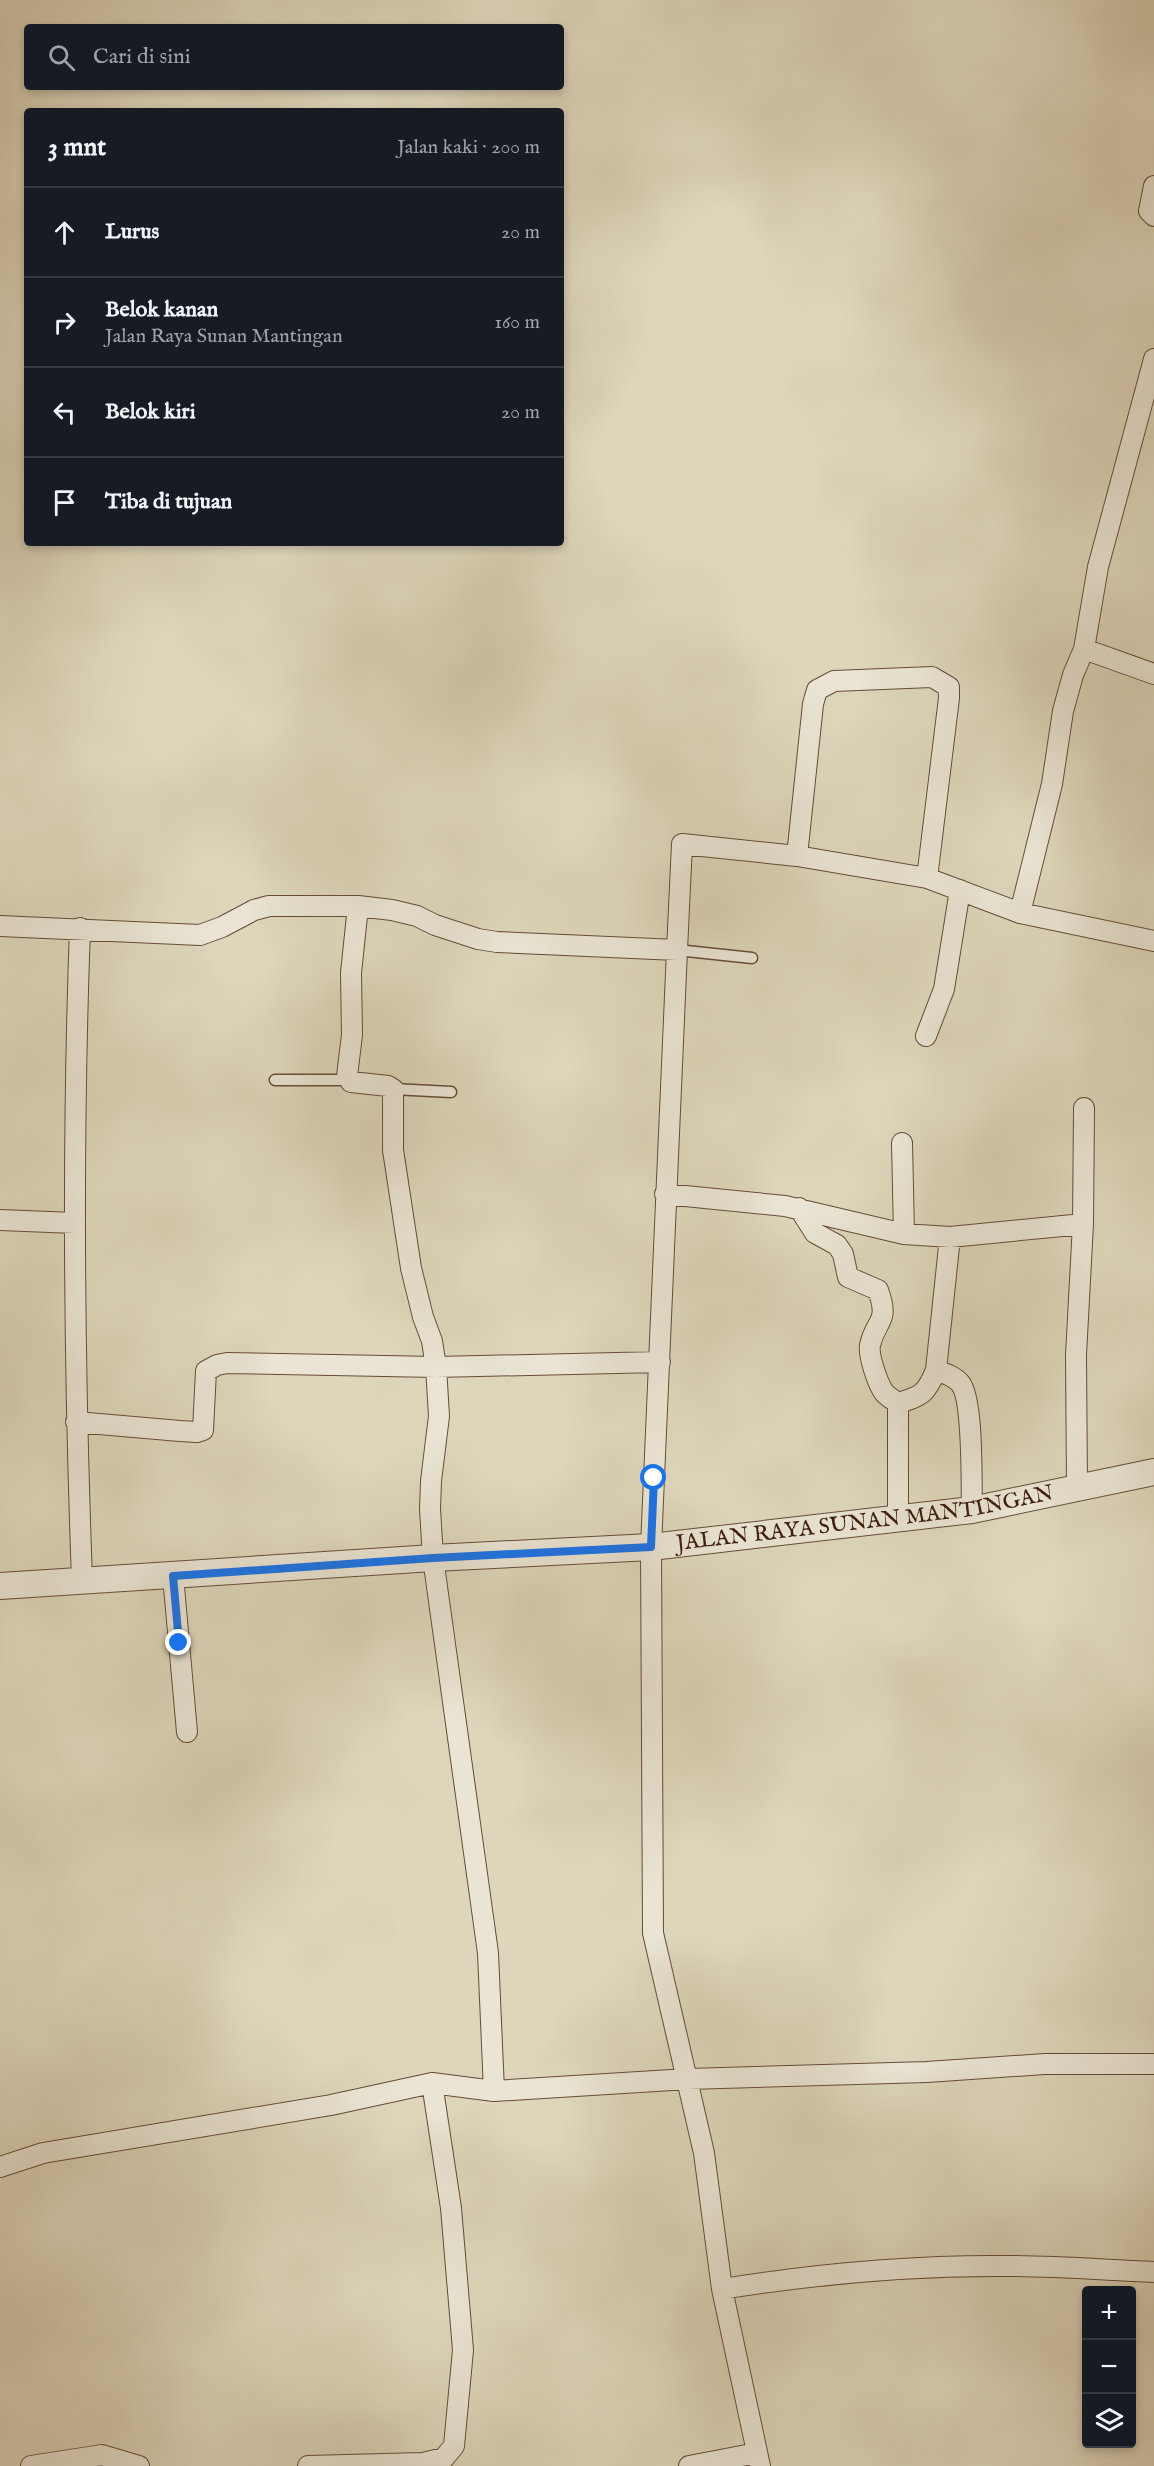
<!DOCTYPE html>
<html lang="id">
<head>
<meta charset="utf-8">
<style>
	:root { --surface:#171b24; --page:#20242c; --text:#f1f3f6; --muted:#9ea1a6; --line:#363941 }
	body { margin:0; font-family:"IM FELL English",serif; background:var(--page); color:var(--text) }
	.controls { position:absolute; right:18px; bottom:18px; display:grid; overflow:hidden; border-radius:6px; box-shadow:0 3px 9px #0003 }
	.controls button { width:54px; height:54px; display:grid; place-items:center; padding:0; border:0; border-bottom:2px solid var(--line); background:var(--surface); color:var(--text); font:30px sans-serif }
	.stop { position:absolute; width:18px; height:18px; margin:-14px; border:4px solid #1a73e8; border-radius:50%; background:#fff }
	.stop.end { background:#1a73e8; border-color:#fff; box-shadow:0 2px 6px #0008 }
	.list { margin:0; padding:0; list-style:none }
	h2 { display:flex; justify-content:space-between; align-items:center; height:78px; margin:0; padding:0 24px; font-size:26px }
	h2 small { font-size:20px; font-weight:400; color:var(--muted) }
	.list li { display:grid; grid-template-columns:39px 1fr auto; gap:18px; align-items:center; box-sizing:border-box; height:90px; padding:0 24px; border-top:2px solid var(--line) }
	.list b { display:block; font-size:22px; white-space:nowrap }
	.list p { margin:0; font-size:20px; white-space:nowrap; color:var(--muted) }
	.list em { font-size:20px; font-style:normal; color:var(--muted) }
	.icon { flex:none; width:33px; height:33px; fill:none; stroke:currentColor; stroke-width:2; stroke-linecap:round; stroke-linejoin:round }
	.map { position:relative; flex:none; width:1154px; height:2466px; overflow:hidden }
	.search { position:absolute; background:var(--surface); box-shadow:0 3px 9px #0003; left:24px; top:24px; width:540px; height:66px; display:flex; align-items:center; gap:15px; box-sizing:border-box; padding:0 21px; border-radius:6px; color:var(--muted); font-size:22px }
	.panel { position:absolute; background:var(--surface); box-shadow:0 3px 9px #0003; left:24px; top:108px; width:540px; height:438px; border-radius:6px }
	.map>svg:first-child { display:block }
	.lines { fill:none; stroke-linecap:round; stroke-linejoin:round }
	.service-casing { stroke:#664c37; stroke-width:13 }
	.minor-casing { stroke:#664c37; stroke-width:22 }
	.tertiary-casing { stroke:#664c37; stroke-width:28 }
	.service { stroke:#e9e4d3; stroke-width:10 }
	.minor { stroke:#e9e4d3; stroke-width:20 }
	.tertiary { stroke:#e9e4d3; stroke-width:26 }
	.route { stroke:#1a73e8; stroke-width:8 }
	.labels { text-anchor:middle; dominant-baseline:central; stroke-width:5; stroke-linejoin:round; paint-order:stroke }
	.street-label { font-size:22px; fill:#3e1e0b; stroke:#e9e4d3 }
</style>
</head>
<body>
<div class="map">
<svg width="1154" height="2466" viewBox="0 0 1154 2466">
	<rect width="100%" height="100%" fill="#ddd6bb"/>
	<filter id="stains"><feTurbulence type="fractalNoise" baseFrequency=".00333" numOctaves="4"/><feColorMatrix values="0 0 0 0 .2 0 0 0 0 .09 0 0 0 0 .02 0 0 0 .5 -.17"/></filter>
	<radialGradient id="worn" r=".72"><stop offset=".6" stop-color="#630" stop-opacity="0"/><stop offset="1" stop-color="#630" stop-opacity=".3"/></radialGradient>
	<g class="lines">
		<defs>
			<path id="service" d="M 677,950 L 752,958
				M 275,1080 L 349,1080
				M 393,1089 L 451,1092"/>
			<path id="minor" d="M 1154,186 L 1149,211 L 1154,216
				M 1154,359 L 1098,567 L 1084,649 L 1154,674
				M 797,856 L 813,704 L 817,690 L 834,681 L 932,677 L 949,687 L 949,698 L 927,878
				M 358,906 L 351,973 L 352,1035 L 347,1076 L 351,1082 L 388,1086 L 393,1089 L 393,1150 L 411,1268 L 423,1317 L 432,1341 L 436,1367 L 660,1362
				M 1020,913 L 1052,784 L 1063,711 L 1073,675 L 1084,649
				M 0,926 L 200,935 L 222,927 L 254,910 L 269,906 L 358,906 L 392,910 L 417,916 L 435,925 L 478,939 L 497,942 L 677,950 L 651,1547 L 653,1933 L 704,2153 L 722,2289 L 760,2466
				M 80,928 C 72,1145 74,1363 82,1580
				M 677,950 L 682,844 L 797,856 L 927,878 L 1020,913 L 1154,941
				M 926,1036 L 944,989 L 960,890
				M 902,1143 L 904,1234
				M 665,1194 L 785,1206 L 904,1234 L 950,1237 L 1083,1224
				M 799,1208 L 815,1233 L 837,1245 L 843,1254 L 848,1277 L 878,1290 C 890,1323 876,1319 870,1345 C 868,1355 877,1381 883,1391 C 886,1396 892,1399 898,1403
				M 0,1220 L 75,1223
				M 936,1370 C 944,1373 954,1376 960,1383 C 974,1399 971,1486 972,1510
				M 76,1422 L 180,1431 L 197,1432 L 203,1430 L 206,1371 L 217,1365 L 227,1363 L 436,1367 L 439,1416 L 431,1481 L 430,1509 L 433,1558 L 488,1953 L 494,2091
				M 1077,1487 L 1076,1355 L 1083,1224 L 1084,1108
				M 898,1519 L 898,1403 C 922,1396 926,1394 936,1370 L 950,1237
				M 173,1576 L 187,1732
				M 0,2167 L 43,2153 L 331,2105 L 432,2083 L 494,2091 L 688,2079 L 927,2072 L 1045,2064 L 1154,2064
				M 722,2289 C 816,2274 912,2265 1008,2266 C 1057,2266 1105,2270 1154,2272
				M 31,2466 L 102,2455 L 139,2466
				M 308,2466 L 423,2463 L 444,2458 L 454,2446 L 463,2350 L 451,2208 L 432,2083
				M 689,2466 L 757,2453"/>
			<g id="tertiary">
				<path id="s1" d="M 0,1586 L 433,1558 L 651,1547 L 972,1510 L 1154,1472"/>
			</g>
		</defs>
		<use href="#service" class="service-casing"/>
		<use href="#minor" class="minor-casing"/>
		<use href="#tertiary" class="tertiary-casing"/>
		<use href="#service" class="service"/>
		<use href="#minor" class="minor"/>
		<use href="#tertiary" class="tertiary"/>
	</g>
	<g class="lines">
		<path class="route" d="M 179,1643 L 173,1576 L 433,1558 L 651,1547 L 654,1478"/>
	</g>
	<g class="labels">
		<g class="street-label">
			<text stroke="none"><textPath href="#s1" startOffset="868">JALAN RAYA SUNAN MANTINGAN</textPath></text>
		</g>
	</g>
	<rect width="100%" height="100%" filter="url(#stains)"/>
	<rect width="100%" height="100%" fill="url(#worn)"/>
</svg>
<div class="controls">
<button>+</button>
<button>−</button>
<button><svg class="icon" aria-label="layers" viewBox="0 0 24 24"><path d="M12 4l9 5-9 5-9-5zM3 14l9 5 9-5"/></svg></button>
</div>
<div class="stop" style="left:654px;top:1478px"></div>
<div class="stop end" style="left:179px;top:1643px"></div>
<div class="search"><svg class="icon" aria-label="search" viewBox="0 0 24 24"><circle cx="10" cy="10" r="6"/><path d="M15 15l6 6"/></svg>Cari di sini</div>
<section class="panel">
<h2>3 mnt<small>Jalan kaki · 200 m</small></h2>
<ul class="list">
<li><svg class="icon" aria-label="ahead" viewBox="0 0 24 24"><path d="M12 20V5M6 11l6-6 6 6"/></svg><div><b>Lurus</b></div><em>20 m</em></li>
<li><svg class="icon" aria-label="right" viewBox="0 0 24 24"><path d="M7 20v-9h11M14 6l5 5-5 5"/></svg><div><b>Belok kanan</b><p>Jalan Raya Sunan Mantingan</p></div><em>160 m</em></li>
<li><svg class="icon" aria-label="left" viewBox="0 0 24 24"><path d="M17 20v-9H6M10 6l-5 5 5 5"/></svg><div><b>Belok kiri</b></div><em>20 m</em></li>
<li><svg class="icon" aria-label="arrive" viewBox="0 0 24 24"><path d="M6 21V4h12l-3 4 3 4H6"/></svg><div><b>Tiba di tujuan</b></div></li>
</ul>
</section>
</div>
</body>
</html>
